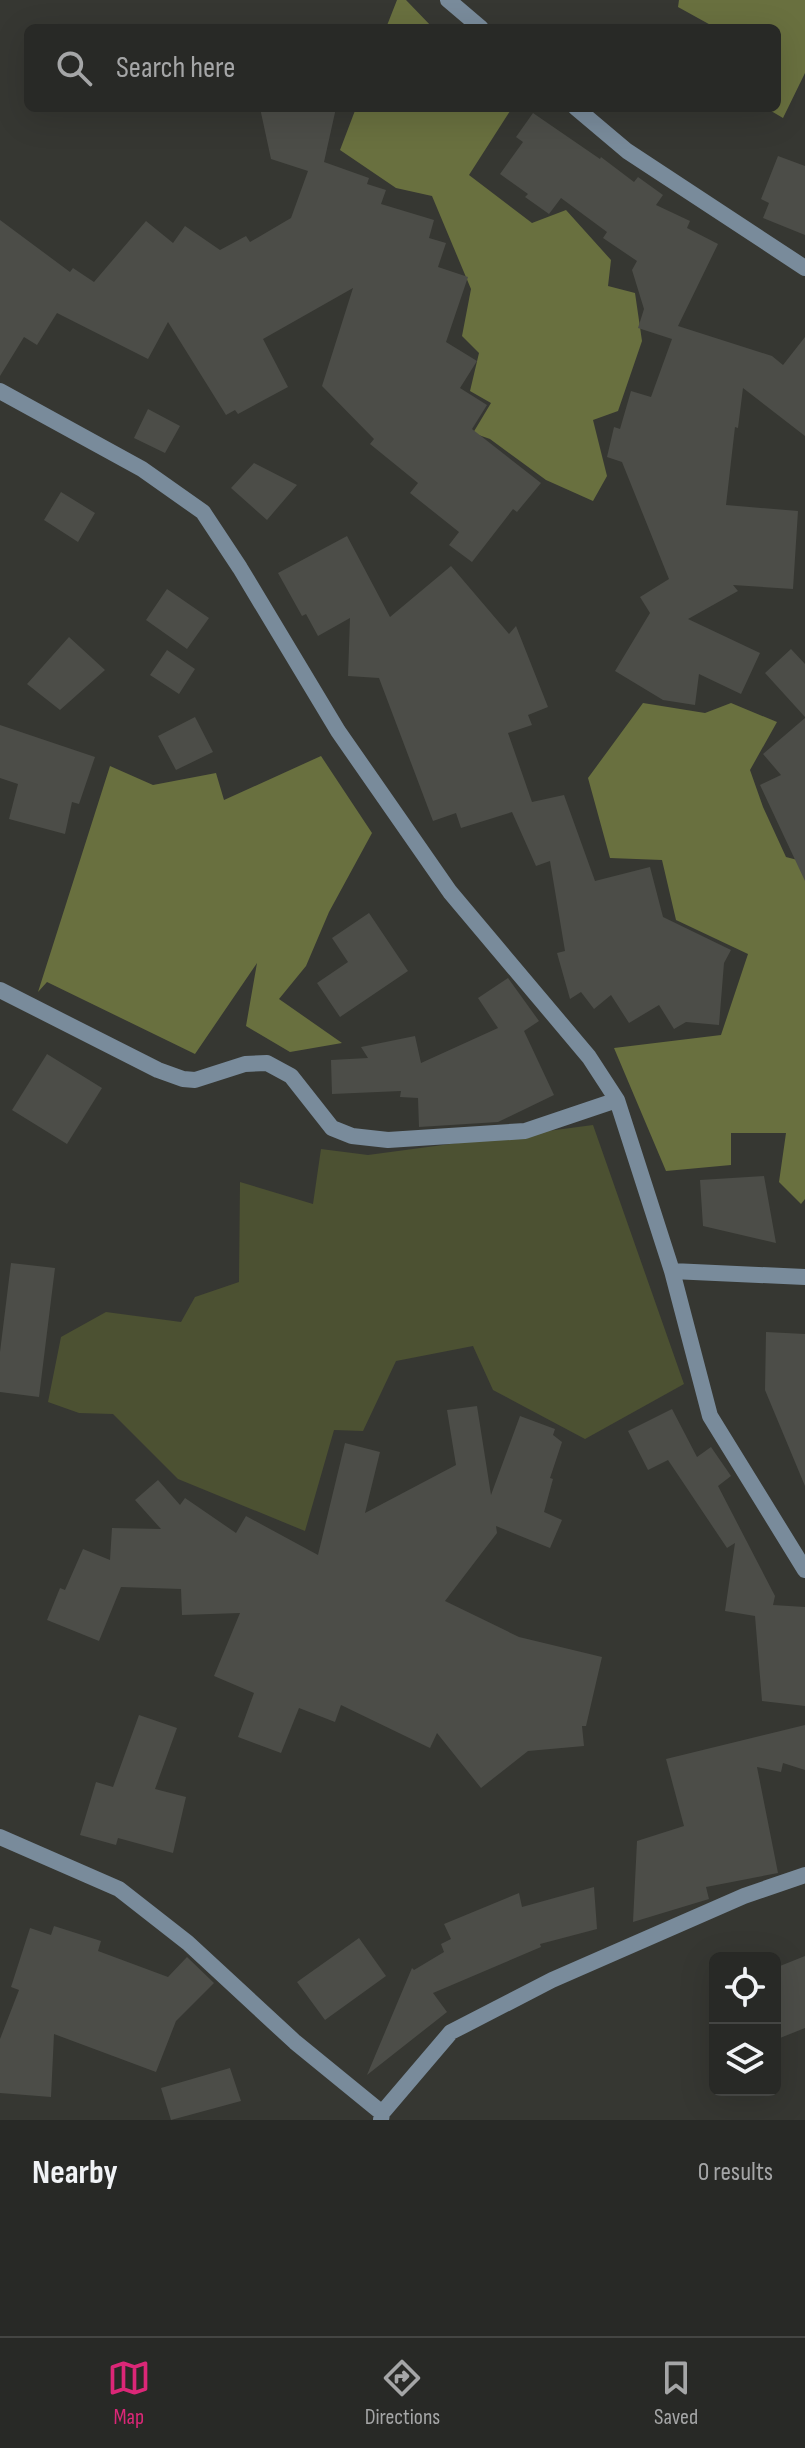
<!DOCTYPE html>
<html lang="en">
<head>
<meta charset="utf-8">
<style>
	:root { --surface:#282926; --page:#30312e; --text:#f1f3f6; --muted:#a5a6a7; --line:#444543; --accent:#db2777 }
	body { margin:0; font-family:"Sofia Sans Condensed",sans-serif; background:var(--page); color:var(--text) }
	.controls { position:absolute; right:24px; bottom:24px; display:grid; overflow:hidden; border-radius:12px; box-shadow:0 8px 32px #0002 }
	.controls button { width:72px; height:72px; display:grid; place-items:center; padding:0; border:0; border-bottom:2px solid var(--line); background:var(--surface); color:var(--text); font:40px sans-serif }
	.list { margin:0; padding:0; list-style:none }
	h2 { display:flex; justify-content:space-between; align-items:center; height:104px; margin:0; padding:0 32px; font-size:34px }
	h2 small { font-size:26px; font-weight:400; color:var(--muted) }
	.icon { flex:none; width:44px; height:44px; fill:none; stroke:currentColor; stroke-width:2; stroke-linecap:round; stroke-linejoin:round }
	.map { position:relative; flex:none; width:805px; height:2120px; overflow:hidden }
	.search { position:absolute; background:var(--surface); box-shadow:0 8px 32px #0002; left:24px; right:24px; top:24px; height:88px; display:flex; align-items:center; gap:20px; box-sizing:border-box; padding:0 28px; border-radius:12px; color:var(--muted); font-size:30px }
	.sheet { height:216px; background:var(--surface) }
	nav { display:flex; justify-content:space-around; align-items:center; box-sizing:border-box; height:112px; border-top:2px solid var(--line); background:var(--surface); font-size:22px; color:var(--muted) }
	nav a { display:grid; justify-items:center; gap:4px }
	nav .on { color:var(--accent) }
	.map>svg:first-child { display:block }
	.green { fill:#4c5132 }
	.forest { fill:#69703f }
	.building { fill:#4c4d48 }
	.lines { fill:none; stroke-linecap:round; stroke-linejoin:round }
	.street { stroke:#798b9b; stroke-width:16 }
</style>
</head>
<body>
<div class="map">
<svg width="805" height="2120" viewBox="0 0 805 2120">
	<rect width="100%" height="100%" fill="#363732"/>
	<path class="green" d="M 593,1125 L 684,1384 L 585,1439 L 493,1390 L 473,1346 L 396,1361 L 363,1431 L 334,1430 L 305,1531 L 178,1479 L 113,1414 L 79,1413 L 48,1402 L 61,1337 L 106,1312 L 181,1322 L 195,1297 L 239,1282 L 240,1182 L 313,1204 L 321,1149 L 368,1155 Z"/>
	<path class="forest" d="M 397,0 L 406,0 L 433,28 L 386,28 Z
		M 679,0 L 805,0 L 805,73 L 783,118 L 766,108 L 777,108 L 777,28 L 716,28 L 678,7 Z
		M 356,108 L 512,108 L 469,175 L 532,223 L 566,210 L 611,260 L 608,286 L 635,293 L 642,341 L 618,411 L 593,420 L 607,476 L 593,501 L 546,480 L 490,439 L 473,433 L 491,403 L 470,391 L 479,353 L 462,336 L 471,289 L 432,196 L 396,188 L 340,150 Z
		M 643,703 L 705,713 L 731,703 L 777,722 L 750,770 L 763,807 L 786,857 L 805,862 L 805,1199 L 801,1204 L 779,1182 L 786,1133 L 731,1133 L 731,1165 L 666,1171 L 614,1048 L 721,1035 L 748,954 L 676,920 L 662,860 L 610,858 L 588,778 Z
		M 321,756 L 372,833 L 329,912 L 306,966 L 279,999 L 342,1043 L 290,1052 L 246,1026 L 257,963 L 195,1054 L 47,982 L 38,992 L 110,766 L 153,785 L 216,773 L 224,800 Z"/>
	<path class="building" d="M 260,108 L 336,108 L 324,162 L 369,178 L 367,184 L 386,190 L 381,204 L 434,220 L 429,238 L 446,243 L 438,267 L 468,277 L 446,342 L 477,361 L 460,388 L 487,405 L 472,429 L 541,483 L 517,512 L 513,509 L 472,562 L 449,545 L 459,532 L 410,493 L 418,483 L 370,444 L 374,439 L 322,386 L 353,288 L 263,339 L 288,387 L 238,414 L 235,410 L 226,415 L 168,322 L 148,359 L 57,313 L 37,345 L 24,337 L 0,376 L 0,220 L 70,272 L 73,268 L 94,282 L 146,221 L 173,243 L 185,226 L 220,250 L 246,236 L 250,242 L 291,218 L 308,171 L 271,159 Z
		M 533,113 L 600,159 L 601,157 L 634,182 L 638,177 L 663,195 L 656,205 L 690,221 L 687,228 L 718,244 L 678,326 L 772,356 L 783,365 L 805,337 L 805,436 L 743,388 L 738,428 L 735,427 L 726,505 L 798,511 L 793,589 L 733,585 L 738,591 L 688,619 L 760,653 L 741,694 L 699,674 L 695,705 L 663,700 L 615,671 L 650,613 L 640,597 L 669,579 L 622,462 L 607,457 L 614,427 L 620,429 L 631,391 L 651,397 L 672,339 L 638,328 L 644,309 L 632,270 L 637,261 L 603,238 L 607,232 L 561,198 L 549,214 L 525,197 L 528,194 L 500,174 L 523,142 L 516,137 Z
		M 778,156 L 805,166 L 805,235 L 763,218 L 769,203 L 761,199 Z
		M 148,409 L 180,426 L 165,453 L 134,438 Z
		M 254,463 L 297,485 L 267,520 L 231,488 Z
		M 61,492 L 95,513 L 78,542 L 44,520 Z
		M 347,536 L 390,617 L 451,566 L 509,634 L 516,626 L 548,707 L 528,715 L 532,725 L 508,733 L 532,802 L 564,795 L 595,881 L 650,867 L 663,917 L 731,950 L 724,963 L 719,1025 L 686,1022 L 674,1029 L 659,1005 L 629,1023 L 611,995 L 594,1009 L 581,992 L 570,999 L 557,953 L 565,951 L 550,861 L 536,866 L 512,812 L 461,828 L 456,813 L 433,821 L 379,678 L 348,676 L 350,618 L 318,636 L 306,614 L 302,616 L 278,573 Z
		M 167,589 L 209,618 L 187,649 L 146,620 Z
		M 69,637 L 105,670 L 60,710 L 27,684 Z
		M 791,649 L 805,664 L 805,717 L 765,673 Z
		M 167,650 L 195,669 L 179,694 L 150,675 Z
		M 195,717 L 213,752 L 176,770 L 158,736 Z
		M 805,718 L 805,881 L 760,785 L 781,775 L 763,754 Z
		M 0,725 L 95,757 L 79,804 L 72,802 L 65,834 L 9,819 L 18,784 L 0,778 Z
		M 369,913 L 408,971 L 340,1017 L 317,983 L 348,962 L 332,938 Z
		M 508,978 L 539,1021 L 524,1031 L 554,1095 L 498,1122 L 419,1127 L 418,1098 L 400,1097 L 401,1091 L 332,1094 L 331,1060 L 368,1058 L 361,1047 L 415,1036 L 421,1063 L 498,1028 L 478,998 Z
		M 47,1054 L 102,1088 L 67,1144 L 12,1110 Z
		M 764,1176 L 776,1243 L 703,1226 L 700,1180 Z
		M 11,1263 L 55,1268 L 39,1397 L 0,1392 L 0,1352 Z
		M 766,1332 L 805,1334 L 805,1486 L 765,1390 Z
		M 477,1406 L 491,1495 L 520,1416 L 555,1429 L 553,1435 L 562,1442 L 550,1478 L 553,1479 L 544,1512 L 562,1520 L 550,1548 L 496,1526 L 497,1533 L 445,1601 L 519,1637 L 602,1657 L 586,1726 L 582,1726 L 584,1746 L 528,1751 L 481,1788 L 437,1733 L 430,1748 L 341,1705 L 335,1722 L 299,1708 L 281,1753 L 238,1737 L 254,1693 L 214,1676 L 240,1613 L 182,1615 L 181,1589 L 121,1587 L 99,1641 L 47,1620 L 60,1588 L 65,1590 L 83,1549 L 110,1560 L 112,1528 L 161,1529 L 135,1500 L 158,1480 L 180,1505 L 185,1498 L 236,1533 L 246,1516 L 318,1555 L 345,1443 L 380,1452 L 365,1513 L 456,1465 L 447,1410 Z
		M 672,1409 L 697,1457 L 711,1447 L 731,1476 L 718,1486 L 775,1596 L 773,1605 L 805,1607 L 805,1706 L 762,1701 L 755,1616 L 725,1611 L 735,1543 L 727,1548 L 668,1460 L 648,1470 L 628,1431 Z
		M 139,1715 L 177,1728 L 155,1789 L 186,1797 L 173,1853 L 118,1838 L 116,1845 L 80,1835 L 96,1782 L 113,1787 Z
		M 805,1725 L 805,1770 L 783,1763 L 781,1772 L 757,1767 L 778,1873 L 706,1887 L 709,1899 L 633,1922 L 637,1841 L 684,1826 L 666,1759 Z
		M 594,1887 L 597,1929 L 540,1944 L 541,1947 L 433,1993 L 447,2012 L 367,2075 L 412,1968 L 414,1970 L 444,1952 L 441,1944 L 451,1939 L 444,1924 L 519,1893 L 522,1907 Z
		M 54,1926 L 101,1941 L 98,1951 L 168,1977 L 187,1957 L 214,1983 L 176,2021 L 156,2072 L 54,2034 L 51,2097 L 0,2093 L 0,2039 L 19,1990 L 11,1987 L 30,1928 L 51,1935 Z
		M 359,1938 L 386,1976 L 325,2020 L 297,1982 Z
		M 805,1956 L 805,2028 L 775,2040 L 775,1968 Z
		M 230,2068 L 241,2101 L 171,2120 L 161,2088 Z"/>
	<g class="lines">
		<path class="street" d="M 448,0 L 481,28
			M 576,108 L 627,151 L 805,268
			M 0,391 L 142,469 L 203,512 L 240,568 L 338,731 L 450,892 L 589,1057 L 617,1100 L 672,1271 L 710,1416 L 805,1570
			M 0,990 L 158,1070 L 183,1079 L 195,1080 L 245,1064 L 267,1063 L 291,1076 L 332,1128 L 352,1136 L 388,1140 L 525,1131 L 617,1100
			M 672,1271 L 805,1277
			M 0,1837 L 119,1889 L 188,1943 L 295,2042 L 382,2113
			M 381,2120 L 382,2113 L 451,2032 L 552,1980 L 744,1896 L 805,1875"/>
	</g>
</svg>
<div class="controls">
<button><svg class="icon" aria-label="locate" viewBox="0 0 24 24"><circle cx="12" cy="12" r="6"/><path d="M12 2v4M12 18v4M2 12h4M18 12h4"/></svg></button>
<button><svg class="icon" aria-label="layers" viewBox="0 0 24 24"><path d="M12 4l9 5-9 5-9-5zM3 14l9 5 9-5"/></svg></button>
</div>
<div class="search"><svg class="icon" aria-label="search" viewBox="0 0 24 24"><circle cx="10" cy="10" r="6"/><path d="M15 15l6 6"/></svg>Search here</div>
</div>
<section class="sheet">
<h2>Nearby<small>0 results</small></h2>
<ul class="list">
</ul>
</section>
<nav>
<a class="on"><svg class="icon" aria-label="map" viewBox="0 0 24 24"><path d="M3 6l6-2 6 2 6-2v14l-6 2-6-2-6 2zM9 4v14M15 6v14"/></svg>Map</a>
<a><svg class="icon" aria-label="directions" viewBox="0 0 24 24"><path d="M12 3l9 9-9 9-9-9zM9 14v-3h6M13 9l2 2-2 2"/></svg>Directions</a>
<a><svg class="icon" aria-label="saved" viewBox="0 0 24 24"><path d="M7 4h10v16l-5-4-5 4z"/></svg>Saved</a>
</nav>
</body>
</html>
